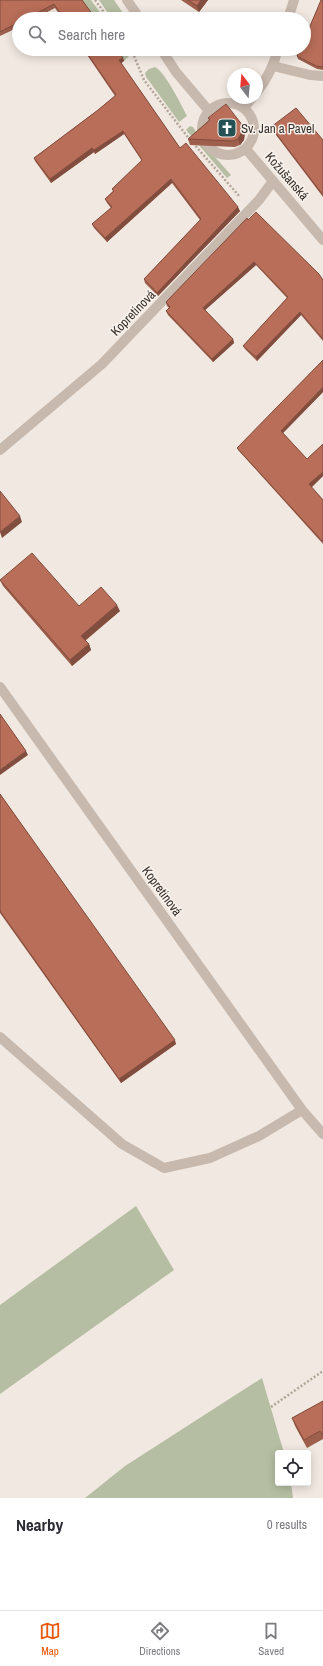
<!DOCTYPE html>
<html lang="en">
<head>
<meta charset="utf-8">
<style>
	:root { --surface:#fff; --page:#f7f7f7; --text:#2b2b33; --muted:#7c7c81; --line:#e1e1e2; --accent:#ea580c }
	body { margin:0; font-family:"Archivo Narrow",sans-serif; background:var(--page); color:var(--text) }
	.controls { position:absolute; right:12px; bottom:12px; display:grid; overflow:hidden; border-radius:4px; box-shadow:0 2px 10px #0003 }
	.controls button { width:36px; height:36px; display:grid; place-items:center; padding:0; border:0; border-bottom:1px solid var(--line); background:var(--surface); color:var(--text); font:20px sans-serif }
	.compass { position:absolute; left:227px; top:68px; width:36px; height:36px; border-radius:50%; background:var(--surface); box-shadow:0 2px 10px #0003; rotate:344deg }
	.list { margin:0; padding:0; list-style:none }
	h2 { display:flex; justify-content:space-between; align-items:center; height:52px; margin:0; padding:0 16px; font-size:17px }
	h2 small { font-size:13px; font-weight:400; color:var(--muted) }
	.icon { flex:none; width:22px; height:22px; fill:none; stroke:currentColor; stroke-width:2; stroke-linecap:round; stroke-linejoin:round }
	.map { position:relative; flex:none; width:323px; height:1498px; overflow:hidden }
	.search { position:absolute; background:var(--surface); box-shadow:0 2px 10px #0003; left:12px; right:12px; top:12px; height:44px; display:flex; align-items:center; gap:10px; box-sizing:border-box; padding:0 14px; border-radius:22px; color:var(--muted); font-size:15px }
	.sheet { height:112px; background:var(--surface) }
	nav { display:flex; justify-content:space-around; align-items:center; box-sizing:border-box; height:56px; border-top:1px solid var(--line); background:var(--surface); font-size:11px; color:var(--muted) }
	nav a { display:grid; justify-items:center; gap:2px }
	nav .on { color:var(--accent) }
	.map>svg:first-child { display:block }
	.green { fill:#b5bea2 }
	.lines { fill:none; stroke-linecap:round; stroke-linejoin:round }
	.path { stroke:#b3a498; stroke-width:2.5; stroke-dasharray:2 2; stroke-linecap:butt }
	.minor { stroke:#c8b9ae; stroke-width:10 }
	.wall { fill:#9e5f4c }
	.shaded-wall { fill:#814d3e }
	.building { fill:#b86e58; stroke:#814d3e }
	.labels { text-anchor:middle; dominant-baseline:central; stroke-width:3; stroke-linejoin:round; paint-order:stroke }
	.poi-label { font-size:13px; fill:#372f2b; stroke:#f9f3ed; text-anchor:start }
	.street-label { font-size:13px; fill:#372f2b; stroke:#f9f3ed }
</style>
</head>
<body>
<div class="map">
<svg width="323" height="1498" viewBox="0 0 323 1498">
	<rect width="100%" height="100%" fill="#f1e9e1"/>
	<path class="green" d="M 81,0 L 91,0 L 105,19 L 93,19 Z
		M 99,0 L 114,0 L 127,19 L 112,19 Z
		M 115,49 L 126,49 L 129,56 L 124,61 Z
		M 155,67 C 165,72 181,104 187,116 L 179,122 L 146,77 L 145,73 L 149,69 Z
		M 190,126 L 193,127 L 206,147 L 231,175 L 227,178 L 186,130 Z
		M 136,1206 L 174,1270 L 0,1394 L 0,1305 Z
		M 262,1378 L 284,1453 L 278,1453 L 278,1483 L 291,1483 L 293,1498 L 85,1498 L 125,1466 Z"/>
	<g class="lines">
		<path class="path" d="M 95,0 L 109,19
			M 130,49 L 134,56 L 144,80 L 190,140
			M 193,143 L 240,197
			M 271,1407 L 323,1371"/>
		<path class="minor" d="M 127,0 L 140,19
			M 288,19 L 294,0
			M 161,49 L 176,72 L 209,111
			M 273,66 L 310,75 L 323,76
			M 257,92 C 267,79 274,65 278,49
			M202 129a26 26 0 1 1 52 0a26 26 0 1 1-52 0Z
			M 244,108 L 252,98
			M 246,149 L 323,240
			M 0,450 L 102,364 L 259,200 L 273,181
			M 0,687 L 302,1110 L 323,1134
			M 0,1037 L 122,1144 L 164,1168 L 210,1158 L 259,1136 L 302,1110"/>
	</g>
	<path class="wall" d="M 0,0 L 82,0 L 96,19 L 63,19 L 55,8 L 34,19 L 19,19 L 19,27 L 0,36 Z
		M 181,0 L 208,0 L 199,12 Z
		M 323,0 L 323,70 L 317,69 L 298,59 L 297,56 L 316,12 Z
		M 83,49 L 117,49 L 123,58 L 124,61 L 121,63 L 180,148 L 240,211 L 158,296 L 145,283 L 144,279 L 200,220 L 172,183 L 107,242 L 94,228 L 92,224 L 111,208 L 107,203 L 105,199 L 113,191 L 112,189 L 142,161 L 124,134 L 95,154 L 94,152 L 51,183 L 35,161 L 34,158 L 98,110 L 115,96 Z
		M 208,118 L 243,126 L 245,132 L 244,140 L 240,145 L 235,147 L 190,145 L 188,139 L 209,120 Z
		M 271,127 L 323,140 L 323,197 L 273,131 Z
		M 248,220 L 323,280 L 323,341 L 301,315 L 257,361 L 245,349 L 243,346 L 287,298 L 256,265 L 205,310 L 233,339 L 234,343 L 213,362 L 168,315 L 166,311 L 169,308 L 167,306 L 166,302 Z
		M 323,392 L 283,433 L 307,459 L 323,444 L 323,476 L 311,487 L 323,500 L 323,544 L 239,451 L 237,448 Z
		M 0,580 L 79,606 L 120,611 L 85,641 L 89,644 L 91,650 L 72,666 L 3,586 Z
		M 0,794 L 176,1044 L 121,1083 L 0,913 Z
		M 323,1401 L 323,1439 L 307,1448 L 295,1426 L 292,1418 Z"/>
	<path class="shaded-wall" d="M 201,0 L 208,0 L 199,12 L 197,6 Z
		M 123,58 L 124,61 L 120,64 L 119,60 Z
		M 243,126 L 245,132 L 244,140 L 240,145 L 238,139 Z
		M 123,131 L 124,134 L 95,154 L 94,150 Z
		M 92,148 L 94,152 L 51,183 L 50,179 Z
		M 171,179 L 172,183 L 107,242 L 105,238 Z
		M 238,207 L 240,211 L 158,296 L 157,293 Z
		M 254,262 L 256,265 L 204,311 L 203,308 Z
		M 300,312 L 301,315 L 257,361 L 256,357 Z
		M 233,339 L 234,343 L 213,362 L 212,359 Z
		M 323,387 L 323,392 L 282,434 L 281,431 Z
		M 323,472 L 323,476 L 311,488 L 309,484 Z
		M 20,516 L 22,522 L 2,538 L 0,532 Z
		M 117,605 L 120,611 L 83,642 L 81,636 Z
		M 89,644 L 91,650 L 72,666 L 70,660 Z
		M 26,751 L 28,755 L 0,775 L 0,770 Z
		M 175,1040 L 176,1044 L 121,1083 L 119,1079 Z"/>
	<path class="building" d="M 0,0 L 82,0 L 96,19 L 64,19 L 54,4 L 26,19 L 19,19 L 19,22 L 0,32 Z
		M 188,0 L 201,0 L 197,6 Z
		M 321,0 L 323,0 L 323,67 L 316,66 L 297,56 L 300,49 L 304,49 L 304,40 L 316,12 Z
		M 84,49 L 117,49 L 123,58 L 119,60 L 180,148 L 186,143 L 238,207 L 157,293 L 144,279 L 201,219 L 171,179 L 105,238 L 92,224 L 112,207 L 105,199 L 114,191 L 112,189 L 142,160 L 123,131 L 94,150 L 92,148 L 50,179 L 34,158 L 98,110 L 116,95 Z
		M 226,104 L 243,126 L 241,134 L 238,139 L 233,141 L 188,139 L 210,120 L 208,118 Z
		M 296,108 L 323,140 L 323,195 L 271,127 Z
		M 256,212 L 319,274 L 323,280 L 323,339 L 300,312 L 256,357 L 243,346 L 288,297 L 254,262 L 203,308 L 233,339 L 212,359 L 166,311 L 170,307 L 166,302 L 247,218 L 248,220 Z
		M 323,360 L 323,387 L 281,431 L 307,459 L 323,444 L 323,472 L 309,484 L 323,500 L 323,540 L 322,541 L 237,448 Z
		M 0,491 L 20,516 L 0,532 Z
		M 32,553 L 79,606 L 101,587 L 117,605 L 81,636 L 89,644 L 70,660 L 0,580 Z
		M 0,714 L 26,751 L 0,770 Z
		M 0,794 L 175,1040 L 119,1079 L 0,911 Z
		M 323,1401 L 323,1436 L 320,1431 L 304,1440 L 292,1418 Z"/>
	<defs>
		<symbol id="church-square" viewBox="-11 -11 22 22"><rect x="-9" y="-9" width="18" height="18" rx="4" fill="#265154" stroke="#f9f3ed"/><path d="M-1.2-6h2.4v3.5h3.3v2.4h-3.3V6h-2.4V-.1h-3.3v-2.4h3.3Z" fill="#fff"/></symbol>
	</defs>
	<g fill-rule="evenodd">
		<use href="#church-square" x="216" y="117" width="22" height="22"/>
	</g>
	<g class="labels">
		<g class="poi-label">
			<text x="241" y="128">Sv. Jan a Pavel</text>
		</g>
		<g class="street-label">
			<text transform="translate(287 176) rotate(49)">Kožušanská</text>
			<text transform="translate(133 313) rotate(-46)">Kopretinová</text>
			<text transform="translate(162 891) rotate(54)">Kopretinová</text>
		</g>
	</g>
</svg>
<div class="controls">
<button><svg class="icon" aria-label="locate" viewBox="0 0 24 24"><circle cx="12" cy="12" r="6"/><path d="M12 2v4M12 18v4M2 12h4M18 12h4"/></svg></button>
</div>
<svg class="compass" viewBox="-18 -18 36 36"><path d="M0-13l5 13h-10z" fill="#e53935"/><path d="M0 13l5-13h-10z" fill="#7c7c81"/></svg>
<div class="search"><svg class="icon" aria-label="search" viewBox="0 0 24 24"><circle cx="10" cy="10" r="6"/><path d="M15 15l6 6"/></svg>Search here</div>
</div>
<section class="sheet">
<h2>Nearby<small>0 results</small></h2>
<ul class="list">
</ul>
</section>
<nav>
<a class="on"><svg class="icon" aria-label="map" viewBox="0 0 24 24"><path d="M3 6l6-2 6 2 6-2v14l-6 2-6-2-6 2zM9 4v14M15 6v14"/></svg>Map</a>
<a><svg class="icon" aria-label="directions" viewBox="0 0 24 24"><path d="M12 3l9 9-9 9-9-9zM9 14v-3h6M13 9l2 2-2 2"/></svg>Directions</a>
<a><svg class="icon" aria-label="saved" viewBox="0 0 24 24"><path d="M7 4h10v16l-5-4-5 4z"/></svg>Saved</a>
</nav>
</body>
</html>
